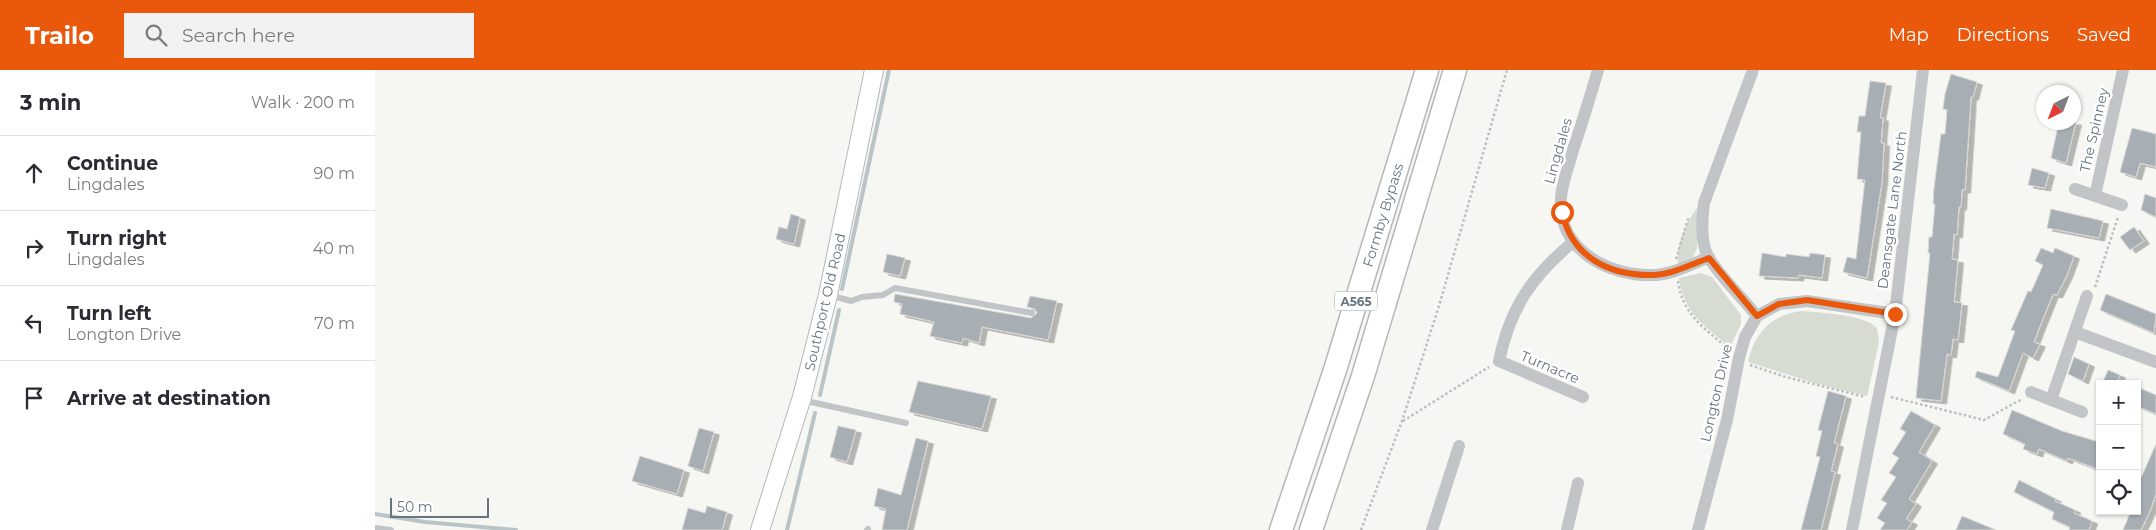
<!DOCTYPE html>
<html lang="en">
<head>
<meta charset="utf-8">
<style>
	:root { --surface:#fff; --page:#f2f2f3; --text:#2b2b33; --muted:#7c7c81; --line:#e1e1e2; --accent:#ea580c }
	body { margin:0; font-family:Montserrat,sans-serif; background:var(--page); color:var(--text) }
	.controls { position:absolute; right:15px; bottom:15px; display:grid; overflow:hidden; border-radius:0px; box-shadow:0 1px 4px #0004 }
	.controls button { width:45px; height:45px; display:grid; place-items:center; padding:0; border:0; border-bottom:1px solid var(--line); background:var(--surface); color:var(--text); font:25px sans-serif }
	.compass { position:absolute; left:1661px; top:15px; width:45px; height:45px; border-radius:50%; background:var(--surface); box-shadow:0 1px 4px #0004; rotate:222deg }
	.scale { position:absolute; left:15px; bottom:12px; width:99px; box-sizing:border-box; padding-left:5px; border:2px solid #657582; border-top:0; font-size:14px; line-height:18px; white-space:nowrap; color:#657582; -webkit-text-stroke:4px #fff; paint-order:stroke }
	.stop { position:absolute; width:15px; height:15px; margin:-11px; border:4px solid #ea580c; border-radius:50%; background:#fff }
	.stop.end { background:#ea580c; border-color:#fff; box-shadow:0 1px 5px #0008 }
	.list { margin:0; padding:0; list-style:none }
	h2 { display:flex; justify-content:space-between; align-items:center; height:65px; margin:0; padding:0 20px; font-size:21px }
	h2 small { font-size:16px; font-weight:400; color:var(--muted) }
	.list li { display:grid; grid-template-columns:32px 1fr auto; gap:15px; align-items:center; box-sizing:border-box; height:75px; padding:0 20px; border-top:1px solid var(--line) }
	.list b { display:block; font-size:19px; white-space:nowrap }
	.list p { margin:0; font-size:16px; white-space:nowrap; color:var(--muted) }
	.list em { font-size:16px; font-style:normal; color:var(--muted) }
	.icon { flex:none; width:28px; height:28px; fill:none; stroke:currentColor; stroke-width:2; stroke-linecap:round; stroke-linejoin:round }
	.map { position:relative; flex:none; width:1781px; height:460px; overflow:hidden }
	header { display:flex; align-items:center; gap:30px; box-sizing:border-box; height:70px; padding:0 25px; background:var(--accent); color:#fff }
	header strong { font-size:24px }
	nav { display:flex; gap:28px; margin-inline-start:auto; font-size:18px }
	.search { width:350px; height:45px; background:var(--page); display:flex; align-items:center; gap:12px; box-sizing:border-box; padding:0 18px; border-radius:0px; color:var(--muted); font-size:19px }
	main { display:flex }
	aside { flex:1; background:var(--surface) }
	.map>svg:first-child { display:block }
	.green { fill:#d7dcd3 }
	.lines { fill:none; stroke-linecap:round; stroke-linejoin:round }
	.stream { stroke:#b9c4c8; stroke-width:4 }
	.building { fill:#a7afb4; stroke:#d7d7d5; filter:url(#shadow) }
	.secondary-casing { stroke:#b3b8bc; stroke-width:20 }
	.highway-casing { stroke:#b4b7ba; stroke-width:25 }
	.path { stroke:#bbbdbf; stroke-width:2.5; stroke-dasharray:2.5 2.5; stroke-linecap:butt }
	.lane { stroke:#c1c5c8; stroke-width:6 }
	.street { stroke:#c1c5c8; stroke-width:12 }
	.secondary { stroke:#fff; stroke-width:18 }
	.highway { stroke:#fff; stroke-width:22 }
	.route { stroke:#ea580c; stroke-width:6 }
	.labels { text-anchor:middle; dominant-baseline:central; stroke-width:5; stroke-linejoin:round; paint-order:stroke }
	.shield { fill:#fff; stroke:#939ea8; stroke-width:1 }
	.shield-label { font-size:12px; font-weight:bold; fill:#657582 }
	.street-label { font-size:14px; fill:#657582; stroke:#fff }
</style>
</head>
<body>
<header>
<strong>Trailo</strong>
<div class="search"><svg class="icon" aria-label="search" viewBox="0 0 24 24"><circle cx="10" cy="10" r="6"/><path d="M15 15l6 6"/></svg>Search here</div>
<nav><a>Map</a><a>Directions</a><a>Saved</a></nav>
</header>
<main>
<aside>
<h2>3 min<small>Walk · 200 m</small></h2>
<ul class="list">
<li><svg class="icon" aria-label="ahead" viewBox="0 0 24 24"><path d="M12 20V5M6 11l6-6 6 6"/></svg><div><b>Continue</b><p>Lingdales</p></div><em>90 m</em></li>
<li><svg class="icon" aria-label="right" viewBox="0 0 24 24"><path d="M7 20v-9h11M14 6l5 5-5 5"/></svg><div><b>Turn right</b><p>Lingdales</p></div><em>40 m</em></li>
<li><svg class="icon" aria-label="left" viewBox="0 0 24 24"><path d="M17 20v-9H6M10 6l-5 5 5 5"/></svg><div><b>Turn left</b><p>Longton Drive</p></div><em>70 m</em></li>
<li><svg class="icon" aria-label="arrive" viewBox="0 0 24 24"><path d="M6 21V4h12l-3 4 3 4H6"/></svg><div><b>Arrive at destination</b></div></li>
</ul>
</aside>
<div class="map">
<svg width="1781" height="460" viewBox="0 0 1781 460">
	<defs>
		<filter id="shadow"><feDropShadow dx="5.5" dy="3" stdDeviation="0" flood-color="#0004"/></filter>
	</defs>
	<rect width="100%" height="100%" fill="#f6f6f2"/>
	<path class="green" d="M 1323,137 L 1322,179 L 1317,188 L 1303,194 C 1300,177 1312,150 1323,137 Z
		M 1325,203 L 1337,207 L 1366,245 L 1366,254 L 1355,277 C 1329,256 1309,243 1304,208 Z
		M 1427,241 C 1445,243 1489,244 1502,258 L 1504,272 L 1492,326 L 1443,314 L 1373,292 C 1379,263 1397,244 1427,241 Z"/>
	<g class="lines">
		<path class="stream" d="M 467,219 L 514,0
			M 445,325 L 464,240
			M 0,444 L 50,452 L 141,460
			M 412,460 L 440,343"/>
	</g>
	<path class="building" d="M 1576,4 L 1602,12 L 1598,27 L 1596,27 L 1590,120 L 1587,120 L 1586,137 L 1584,137 L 1582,165 L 1579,164 L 1577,189 L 1583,190 L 1579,232 L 1587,233 L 1583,270 L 1578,269 L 1576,285 L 1572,284 L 1566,331 L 1541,328 L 1555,183 L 1553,183 L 1554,167 L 1557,167 L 1560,134 L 1558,134 L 1559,118 L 1566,64 L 1570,64 L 1572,40 L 1568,39 L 1570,24 Z
		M 1495,11 L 1511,13 L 1505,48 L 1508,48 L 1506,73 L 1509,73 L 1507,112 L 1492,208 L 1468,202 L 1472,187 L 1481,189 L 1490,110 L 1482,109 L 1486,62 L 1482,62 L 1484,46 L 1490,46 Z
		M 1684,52 L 1701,52 L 1691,93 L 1676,88 Z
		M 1757,58 L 1781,64 L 1781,97 L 1765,93 L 1761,107 L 1745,102 Z
		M 1657,98 L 1674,103 L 1670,118 L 1653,115 Z
		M 1770,124 L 1781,128 L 1781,147 L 1766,140 Z
		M 1676,139 L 1728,151 L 1724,168 L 1672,158 Z
		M 416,144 L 425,147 L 419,174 L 401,169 L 404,157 L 412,159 Z
		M 1759,157 L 1769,171 L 1755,180 L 1745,167 Z
		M 1666,178 L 1678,183 L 1680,178 L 1699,186 L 1692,205 L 1682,225 L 1678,224 L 1665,256 L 1659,272 L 1665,274 L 1658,288 L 1648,283 L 1634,321 L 1600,307 L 1602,301 L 1623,307 L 1640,261 L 1636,260 L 1653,221 L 1656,222 L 1668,195 L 1660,191 Z
		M 1387,183 L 1411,187 L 1411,184 L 1434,187 L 1435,183 L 1450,185 L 1447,208 L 1424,205 L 1423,208 L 1384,206 Z
		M 512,184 L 530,188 L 525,206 L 508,202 Z
		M 520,224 L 656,248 L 662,243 L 660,239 L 652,237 L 655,226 L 682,231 L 673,270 L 607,257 L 604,273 L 588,268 L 587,273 L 555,266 L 559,252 L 525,244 L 527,234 L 519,232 Z
		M 1731,224 L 1781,244 L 1779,263 L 1725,240 Z
		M 1699,287 L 1714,294 L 1708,311 L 1693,304 Z
		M 1733,300 L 1745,305 L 1741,314 L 1727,314 Z
		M 543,311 L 616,326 L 607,359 L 534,342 Z
		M 1762,317 L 1781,325 L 1781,344 L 1762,336 Z
		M 1453,321 L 1471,326 L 1459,373 L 1463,374 L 1456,401 L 1460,402 L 1446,460 L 1426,460 L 1445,387 L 1441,386 L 1447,361 L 1443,360 Z
		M 1637,340 L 1687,361 L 1724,372 L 1721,380 L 1725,381 L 1725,400 L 1693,388 L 1692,391 L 1664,379 L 1662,384 L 1648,379 L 1650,374 L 1628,364 Z
		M 1536,341 L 1560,355 L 1544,382 L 1557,391 L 1534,429 L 1541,434 L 1531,449 L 1537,452 L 1532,460 L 1505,460 L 1510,453 L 1502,448 L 1512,433 L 1506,430 L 1521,407 L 1514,403 L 1524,388 L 1517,384 L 1531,362 L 1525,359 Z
		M 463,356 L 481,360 L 472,392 L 455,387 Z
		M 324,358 L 339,362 L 328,401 L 313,396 Z
		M 541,368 L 553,371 L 532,460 L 507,460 L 511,439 L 499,436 L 503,418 L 526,425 Z
		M 1781,374 L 1781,424 L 1775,441 L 1766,460 L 1748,460 L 1756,441 L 1762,441 L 1762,417 Z
		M 265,386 L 309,400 L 302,424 L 257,411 Z
		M 1644,410 L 1681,429 L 1680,431 L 1700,440 L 1699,443 L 1717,451 L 1714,460 L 1694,460 L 1695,457 L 1677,449 L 1679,442 L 1639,422 Z
		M 332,436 L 352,442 L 347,460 L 307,460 L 313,438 L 330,443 Z
		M 1587,446 L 1621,460 L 1581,460 Z"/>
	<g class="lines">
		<defs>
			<path id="secondary" d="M 385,460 L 427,327 L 453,225 L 499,0"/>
			<path id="highway" d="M 906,460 L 960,300 L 1052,0
				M 936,460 L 988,306 L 1080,0"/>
		</defs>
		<use href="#secondary" class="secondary-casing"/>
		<use href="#highway" class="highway-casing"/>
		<path class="path" d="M 1301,189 L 1314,146
			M 1303,211 C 1307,243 1329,259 1353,278
			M 1720,217 L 1743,147
			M 1375,295 L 1411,307 L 1490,327
			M 1516,327 L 1609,350 L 1647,329
			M 1028,351 L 1114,297
			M 986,460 L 1027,351 L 1064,236 L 1132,0"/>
		<path class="lane" d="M 454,225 L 476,231 L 487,227 L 508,225 L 520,218 L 657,243
			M 427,330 L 531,353
			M 0,458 L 16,460
			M 492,460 L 493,459"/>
		<path class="street" d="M 1223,0 C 1215,27 1207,54 1198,80 C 1194,96 1187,112 1186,128 C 1182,180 1234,207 1280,205 C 1298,204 1317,194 1334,187
			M 1378,0 L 1329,133 C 1327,150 1325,173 1334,188 C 1347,209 1367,227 1382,246
			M 1700,119 L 1747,135
			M 1720,126 L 1748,0
			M 1198,172 C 1157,206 1135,238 1124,291 L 1208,327
			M 1700,262 L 1781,292
			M 1656,322 L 1707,342
			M 1676,330 L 1712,226
			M 1057,460 L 1084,376
			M 1192,460 L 1203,413
			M 1323,460 L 1352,350 L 1364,288 L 1370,267 L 1382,246 L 1404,234 L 1432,231 L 1520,244
			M 1477,460 L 1520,244 L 1548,0"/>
		<use href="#secondary" class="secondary"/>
		<use href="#highway" class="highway"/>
	</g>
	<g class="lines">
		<path class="route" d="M 1187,142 C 1197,188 1235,206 1279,205 C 1298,204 1317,194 1334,188 L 1382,246 L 1404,234 L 1432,230 L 1520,244"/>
	</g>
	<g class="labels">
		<rect class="shield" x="960" y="221.5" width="42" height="19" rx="4"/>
		<g class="shield-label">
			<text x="981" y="231">A565</text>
		</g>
		<g class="street-label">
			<text transform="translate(1719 60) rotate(-77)">The Spinney</text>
			<text transform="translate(1183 81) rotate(-74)">Lingdales</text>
			<text transform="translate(1517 140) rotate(-83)">Deansgate Lane North</text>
			<text transform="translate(1008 145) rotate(-73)">Formby Bypass</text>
			<text transform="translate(450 232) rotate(-77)">Southport Old Road</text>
			<text transform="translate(1175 297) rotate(23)">Turnacre</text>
			<text transform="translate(1341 323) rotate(-77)">Longton Drive</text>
		</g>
	</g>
</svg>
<div class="controls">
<button>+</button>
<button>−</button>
<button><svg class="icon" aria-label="locate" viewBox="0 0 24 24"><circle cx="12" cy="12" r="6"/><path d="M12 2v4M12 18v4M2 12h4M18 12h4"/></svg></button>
</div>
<svg class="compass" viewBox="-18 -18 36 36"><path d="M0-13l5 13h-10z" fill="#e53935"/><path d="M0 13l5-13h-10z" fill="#7c7c81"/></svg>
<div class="scale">50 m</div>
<div class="stop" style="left:1187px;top:142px"></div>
<div class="stop end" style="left:1520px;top:244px"></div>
</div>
</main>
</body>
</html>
